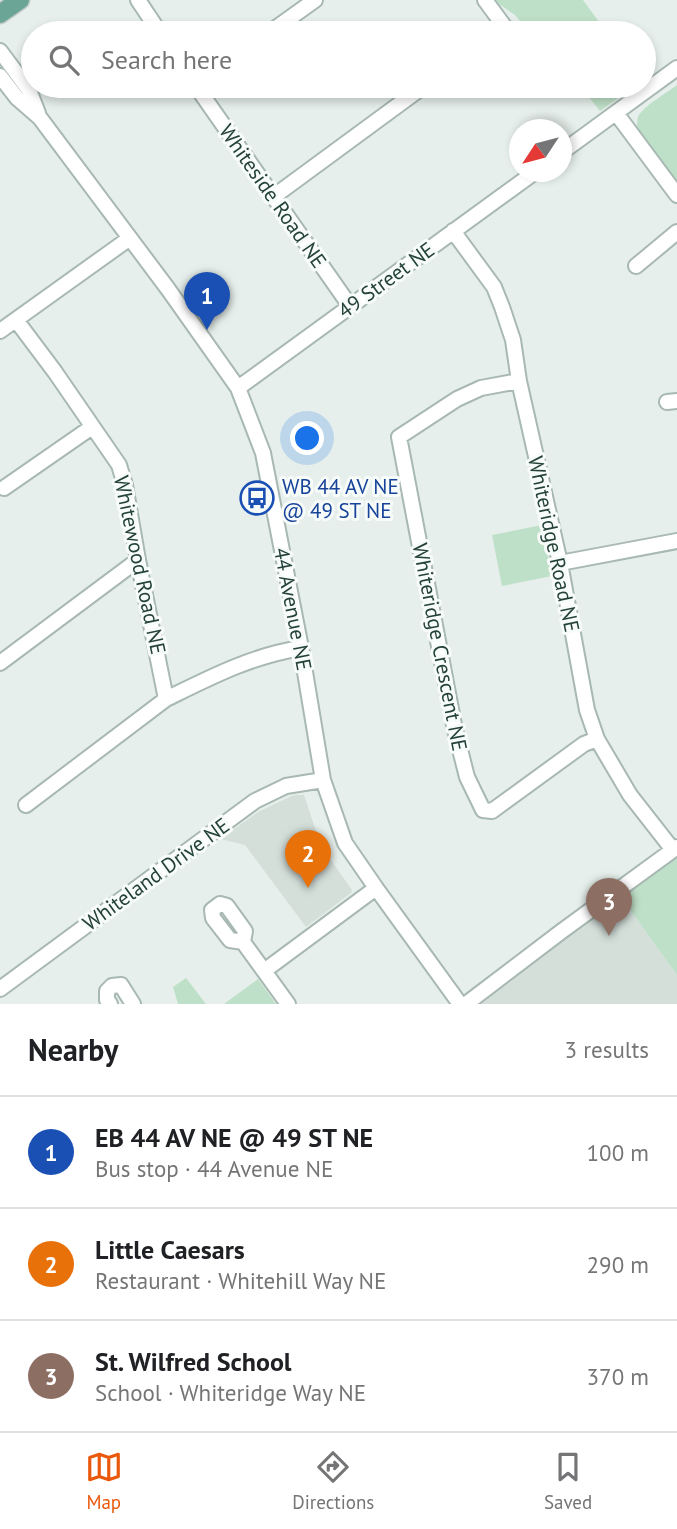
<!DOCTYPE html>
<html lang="en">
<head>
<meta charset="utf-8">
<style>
	:root { --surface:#fff; --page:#f2f2f2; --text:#202124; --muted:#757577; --line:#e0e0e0; --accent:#ea580c }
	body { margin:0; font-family:"PT Sans",sans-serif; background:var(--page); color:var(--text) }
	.compass { position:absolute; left:509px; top:119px; width:63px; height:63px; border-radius:50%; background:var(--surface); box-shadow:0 4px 10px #0003; rotate:234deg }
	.you { position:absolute; left:308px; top:439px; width:24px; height:24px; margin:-18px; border:5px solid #fff; border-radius:50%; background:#1a73e8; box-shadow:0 0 0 10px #1a73e833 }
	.badge { display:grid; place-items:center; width:46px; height:46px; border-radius:50%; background:var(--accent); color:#fff; font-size:23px; font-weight:700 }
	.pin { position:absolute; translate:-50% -58px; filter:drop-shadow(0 2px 4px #0008) }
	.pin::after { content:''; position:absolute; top:37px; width:24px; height:21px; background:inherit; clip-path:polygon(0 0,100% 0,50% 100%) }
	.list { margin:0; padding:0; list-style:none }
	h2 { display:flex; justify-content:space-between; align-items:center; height:91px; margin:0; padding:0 28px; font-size:30px }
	h2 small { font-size:23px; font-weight:400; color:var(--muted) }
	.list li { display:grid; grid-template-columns:46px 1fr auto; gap:21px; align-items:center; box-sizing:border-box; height:112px; padding:0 28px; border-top:2px solid var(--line) }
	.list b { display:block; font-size:26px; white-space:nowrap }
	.list p { margin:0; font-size:23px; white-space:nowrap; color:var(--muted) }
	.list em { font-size:23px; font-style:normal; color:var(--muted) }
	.icon { flex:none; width:38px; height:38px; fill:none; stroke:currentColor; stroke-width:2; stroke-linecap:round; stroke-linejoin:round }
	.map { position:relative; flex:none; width:677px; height:1004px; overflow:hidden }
	.search { position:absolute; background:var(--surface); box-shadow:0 4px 10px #0003; left:21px; right:21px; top:21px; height:77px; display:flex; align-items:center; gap:18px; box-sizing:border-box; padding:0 24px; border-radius:38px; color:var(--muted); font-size:26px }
	.sheet { height:427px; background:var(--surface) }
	nav { display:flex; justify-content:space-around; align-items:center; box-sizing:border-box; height:98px; border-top:2px solid var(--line); background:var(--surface); font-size:19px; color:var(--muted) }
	nav a { display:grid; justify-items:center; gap:4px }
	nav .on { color:var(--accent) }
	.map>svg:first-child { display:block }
	.built { fill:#d4dfda }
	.green { fill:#bfe0c8 }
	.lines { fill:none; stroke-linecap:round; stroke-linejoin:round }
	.minor-casing { stroke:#a8b8b2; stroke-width:18 }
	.major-casing { stroke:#c2cac8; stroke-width:21 }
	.minor { stroke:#fff; stroke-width:14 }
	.major { stroke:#6aa596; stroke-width:18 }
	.labels { text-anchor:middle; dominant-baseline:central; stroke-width:6; stroke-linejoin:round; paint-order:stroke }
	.street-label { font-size:21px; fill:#24423a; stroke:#f7fbf9 }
	.transit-label { font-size:21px; fill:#164399; stroke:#f7fbf9; text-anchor:start }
</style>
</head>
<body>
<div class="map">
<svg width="677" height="1004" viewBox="0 0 677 1004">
	<rect width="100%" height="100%" fill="#e6efeb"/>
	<path class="built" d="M 294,795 L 304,795 L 315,828 L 328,856 L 352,890 L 351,893 L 306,927 L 245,845 L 220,839 L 258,812 Z
		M 621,897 L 677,975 L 677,1004 L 481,1004 L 482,999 Z"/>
	<path class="green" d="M 496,0 L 583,0 L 607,33 L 530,33 L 515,15 L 499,4 Z
		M 677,85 L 677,184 L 637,129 C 637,125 637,120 638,117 C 642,107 668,92 677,85 Z
		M 580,86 L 635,86 L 600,111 Z
		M 542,525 L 552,576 L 502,586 L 492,535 Z
		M 677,857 L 677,975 L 621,897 Z
		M 186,978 L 206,1004 L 178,1004 L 173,987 Z
		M 258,979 L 276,1004 L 224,1004 Z"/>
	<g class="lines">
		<defs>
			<path id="minor" d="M 138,0 L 160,33
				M 485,0 L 504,26 L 494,33
				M 269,33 L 315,0
				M 0,51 L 29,90 L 38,113
				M 0,76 L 17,98 L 40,118 L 168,289 L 238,388 L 263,453 L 301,648 L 323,780 L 345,843 L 376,888 L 460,1004
				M 196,86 L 350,306
				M 616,113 L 677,195
				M 562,152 L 677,68
				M 273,197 L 424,86
				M 453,231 L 494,287 L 502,307 L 513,340 L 519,381 L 560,563 L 587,710 L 597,739 L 630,795 L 673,850
				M 636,266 L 677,232
				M 16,320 L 55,372 L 119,465 L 125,485 L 138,560 L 166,699 C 211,677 251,656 301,648
				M 0,331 L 130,238
				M 519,381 L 481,388 L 457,399 L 399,437 L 455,730 L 467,777 L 483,810 L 492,811 L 584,744 L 597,739
				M 238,388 L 535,172
				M 667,402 L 677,401
				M 4,488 L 92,427
				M 560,563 L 677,541
				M 0,663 L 138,560
				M 26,805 L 166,699
				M 243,942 L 230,940 L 213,918 L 212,910 L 220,904 L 227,906 L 245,931 L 243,942 L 288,1004
				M 264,971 L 376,888
				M 0,989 L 255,801 L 286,786 L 323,780
				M 110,1004 L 107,1000 L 107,991 L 112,986 L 121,985 L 133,1004
				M 466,1004 L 562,931 L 677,847"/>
			<path id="major" d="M 0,14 L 20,0"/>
		</defs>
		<use href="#minor" class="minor-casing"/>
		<use href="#major" class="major-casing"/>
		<use href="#minor" class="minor"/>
		<use href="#major" class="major"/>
	</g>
	<defs>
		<symbol id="bus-ring" viewBox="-11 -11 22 22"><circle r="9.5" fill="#f7fbf9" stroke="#1a4fb4" stroke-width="1.5"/><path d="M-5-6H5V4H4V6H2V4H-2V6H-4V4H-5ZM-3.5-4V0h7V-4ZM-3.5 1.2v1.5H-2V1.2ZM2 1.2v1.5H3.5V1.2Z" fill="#1a4fb4"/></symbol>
	</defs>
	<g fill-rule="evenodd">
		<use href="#bus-ring" x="238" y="479" width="38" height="38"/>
	</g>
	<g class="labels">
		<g class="street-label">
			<text transform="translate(273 196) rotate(55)">Whiteside Road NE</text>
			<text transform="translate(386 280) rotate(-36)">49 Street NE</text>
			<text transform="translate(554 544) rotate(78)">Whiteridge Road NE</text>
			<text transform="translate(140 565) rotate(78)">Whitewood Road NE</text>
			<text transform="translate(293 609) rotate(79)">44 Avenue NE</text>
			<text transform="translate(440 647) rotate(79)">Whiteridge Crescent NE</text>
			<text transform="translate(156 874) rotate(-36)">Whiteland Drive NE</text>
		</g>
		<g class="transit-label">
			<text x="282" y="486">WB 44 AV NE<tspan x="282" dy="24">@ 49 ST NE</tspan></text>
		</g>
	</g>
</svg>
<svg class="compass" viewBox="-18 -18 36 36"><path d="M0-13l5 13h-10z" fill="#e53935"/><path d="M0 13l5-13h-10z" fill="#757577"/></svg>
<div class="you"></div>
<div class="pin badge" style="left:207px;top:330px;background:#1a4fb4">1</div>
<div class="pin badge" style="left:308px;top:888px;background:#e8710a">2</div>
<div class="pin badge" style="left:609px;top:936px;background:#8d6e63">3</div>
<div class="search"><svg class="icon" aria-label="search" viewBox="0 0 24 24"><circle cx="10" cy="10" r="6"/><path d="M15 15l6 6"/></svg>Search here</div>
</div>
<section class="sheet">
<h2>Nearby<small>3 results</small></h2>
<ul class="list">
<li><span class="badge" style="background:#1a4fb4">1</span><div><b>EB 44 AV NE @ 49 ST NE</b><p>Bus stop · 44 Avenue NE</p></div><em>100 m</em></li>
<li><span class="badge" style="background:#e8710a">2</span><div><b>Little Caesars</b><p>Restaurant · Whitehill Way NE</p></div><em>290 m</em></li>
<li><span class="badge" style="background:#8d6e63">3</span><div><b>St. Wilfred School</b><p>School · Whiteridge Way NE</p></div><em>370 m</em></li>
</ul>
</section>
<nav>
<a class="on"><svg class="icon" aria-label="map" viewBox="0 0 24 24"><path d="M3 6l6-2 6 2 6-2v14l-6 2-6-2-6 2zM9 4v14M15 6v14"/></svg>Map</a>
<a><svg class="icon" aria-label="directions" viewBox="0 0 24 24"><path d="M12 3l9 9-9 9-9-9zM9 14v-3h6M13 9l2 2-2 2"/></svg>Directions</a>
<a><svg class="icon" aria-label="saved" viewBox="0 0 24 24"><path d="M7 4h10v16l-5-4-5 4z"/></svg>Saved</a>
</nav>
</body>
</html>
